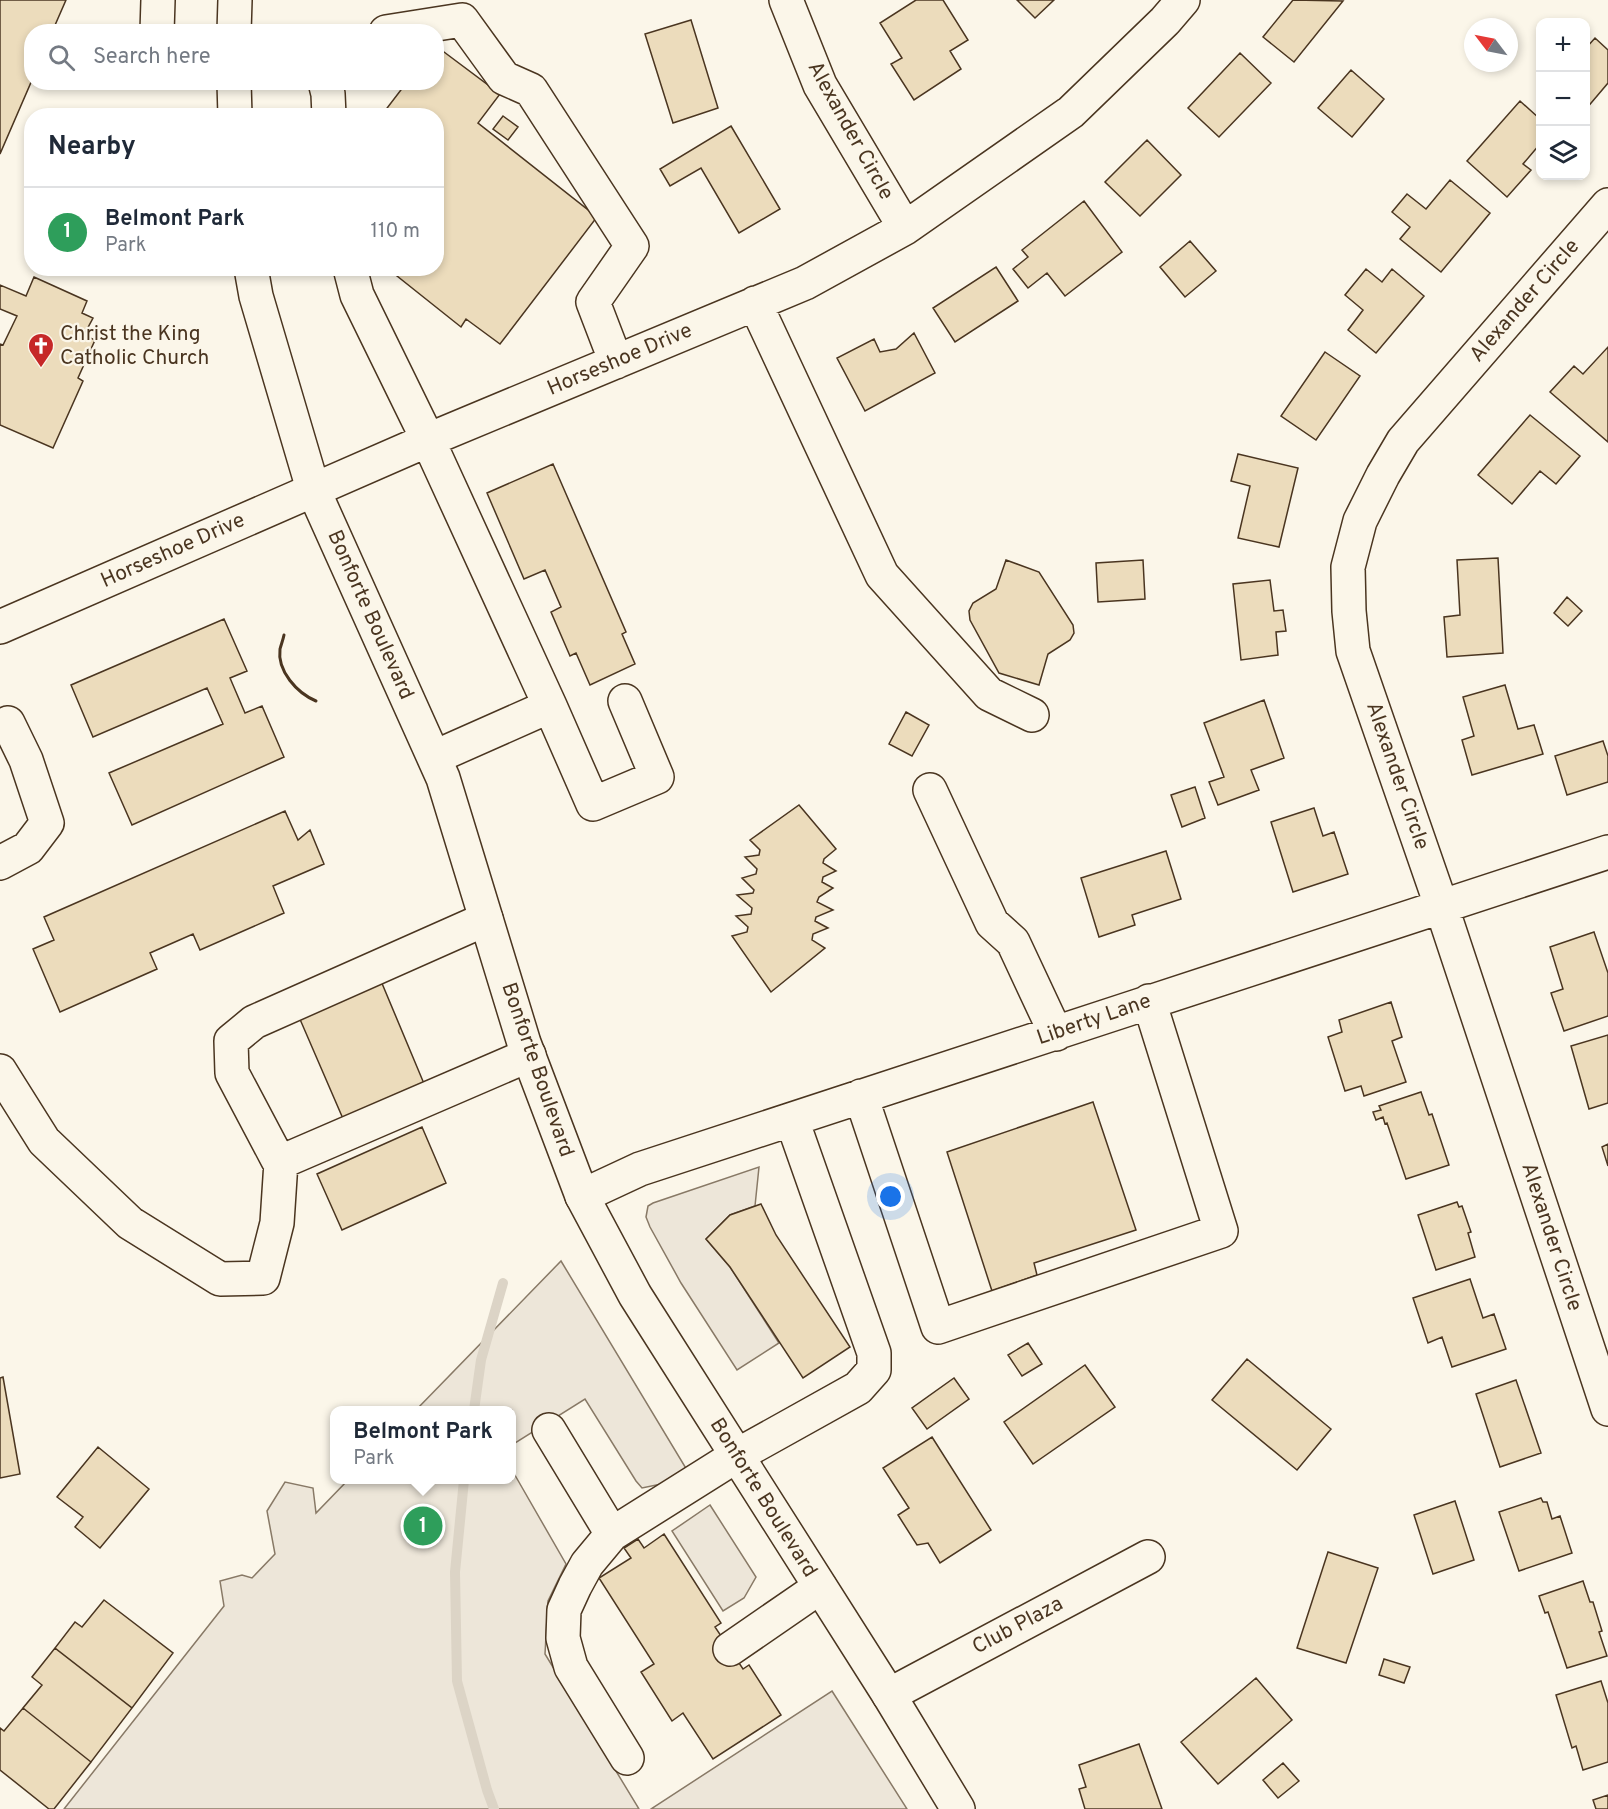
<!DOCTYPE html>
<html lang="en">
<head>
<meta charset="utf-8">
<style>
	:root { --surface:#fff; --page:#f6f6f7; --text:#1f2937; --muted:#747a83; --line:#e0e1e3; --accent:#2563eb }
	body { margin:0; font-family:Overpass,sans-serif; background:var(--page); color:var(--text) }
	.controls { position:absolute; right:18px; top:18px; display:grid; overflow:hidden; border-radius:12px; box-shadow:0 3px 9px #0003 }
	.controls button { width:54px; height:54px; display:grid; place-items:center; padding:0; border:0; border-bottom:2px solid var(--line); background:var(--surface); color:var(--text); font:30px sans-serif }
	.compass { position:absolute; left:1464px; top:18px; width:54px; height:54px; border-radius:50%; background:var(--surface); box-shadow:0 3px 9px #0003; rotate:302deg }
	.you { position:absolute; left:891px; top:1197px; width:21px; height:21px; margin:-15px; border:4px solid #fff; border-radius:50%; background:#1a73e8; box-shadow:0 0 0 9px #1a73e833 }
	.badge { display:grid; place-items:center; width:39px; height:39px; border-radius:50%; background:var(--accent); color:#fff; font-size:20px; font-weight:700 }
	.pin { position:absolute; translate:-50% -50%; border:3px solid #fff; box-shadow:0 2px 6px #0006 }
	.popup { position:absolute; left:330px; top:1406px; width:186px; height:78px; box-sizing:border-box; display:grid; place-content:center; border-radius:12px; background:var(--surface); filter:drop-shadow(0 2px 4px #0005); font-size:20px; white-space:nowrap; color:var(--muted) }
	.popup b { font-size:22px; color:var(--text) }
	.popup::after { content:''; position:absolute; left:50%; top:100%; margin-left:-12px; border:12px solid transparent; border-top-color:var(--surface) }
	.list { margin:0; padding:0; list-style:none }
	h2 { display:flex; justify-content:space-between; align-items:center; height:78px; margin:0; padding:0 24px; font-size:26px }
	h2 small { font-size:20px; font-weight:400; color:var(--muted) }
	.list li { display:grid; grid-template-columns:39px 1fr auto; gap:18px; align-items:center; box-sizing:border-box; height:90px; padding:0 24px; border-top:2px solid var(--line) }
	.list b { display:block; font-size:22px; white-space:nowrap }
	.list p { margin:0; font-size:20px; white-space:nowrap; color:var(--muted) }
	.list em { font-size:20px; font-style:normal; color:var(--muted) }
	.icon { flex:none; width:33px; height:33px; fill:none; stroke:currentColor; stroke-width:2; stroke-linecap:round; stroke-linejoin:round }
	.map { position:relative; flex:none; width:1608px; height:1809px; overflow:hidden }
	.search { position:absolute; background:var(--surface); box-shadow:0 3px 9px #0003; left:24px; top:24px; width:420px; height:66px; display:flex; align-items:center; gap:15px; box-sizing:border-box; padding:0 21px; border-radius:24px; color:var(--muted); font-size:22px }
	.panel { position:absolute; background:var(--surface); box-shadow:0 3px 9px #0003; left:24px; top:108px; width:420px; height:168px; border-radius:24px }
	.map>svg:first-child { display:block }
	.green { fill:#ede6d9; stroke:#887966; stroke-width:1.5 }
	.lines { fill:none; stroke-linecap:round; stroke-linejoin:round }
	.stream { stroke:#dcd4c6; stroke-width:10 }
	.building { fill:#ecdcbc; stroke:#4a3520; stroke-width:1.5 }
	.minor-casing { stroke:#4a3520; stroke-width:36 }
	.major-casing { stroke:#4a3520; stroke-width:36 }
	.minor { stroke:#fbf6e9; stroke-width:33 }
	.major { stroke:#fbf6e9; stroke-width:33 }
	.wall { stroke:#4a3520; stroke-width:3 }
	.labels { text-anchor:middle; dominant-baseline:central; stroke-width:4.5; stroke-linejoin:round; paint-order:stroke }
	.street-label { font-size:21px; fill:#4a3520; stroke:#fbf6e9 }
	.poi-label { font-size:21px; fill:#4a3520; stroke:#fbf6e9; text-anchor:start }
</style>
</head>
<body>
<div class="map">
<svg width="1608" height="1809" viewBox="0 0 1608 1809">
	<rect width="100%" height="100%" fill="#fbf6e9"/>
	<path class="green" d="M 759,1167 L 755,1206 L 730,1215 L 706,1239 L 730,1267 L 779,1343 L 737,1370 L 681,1283 L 650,1227 L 646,1217 L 648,1206 L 653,1203 Z
		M 561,1261 L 687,1470 L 666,1483 L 642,1488 L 636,1481 L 585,1399 L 512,1445 L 512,1410 L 416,1410 Z
		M 512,1470 L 566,1564 L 548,1601 L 545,1654 L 639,1809 L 64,1809 L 224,1606 L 220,1581 L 242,1575 L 252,1578 L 275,1554 L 267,1511 L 285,1482 L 313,1488 L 316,1513 L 348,1480 L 512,1480 Z
		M 710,1505 L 756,1577 L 744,1598 L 723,1611 L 672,1531 Z
		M 832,1691 L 907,1809 L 651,1809 Z"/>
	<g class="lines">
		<path class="stream" d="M 474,1410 L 481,1360 L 503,1283
			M 464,1480 L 455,1572 L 457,1681 L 487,1790 L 494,1809"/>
	</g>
	<path class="building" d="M 0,0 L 66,0 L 52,32 L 32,32 L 32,80 L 0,154 Z
		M 916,0 L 943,0 L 968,40 L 950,51 L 961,69 L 914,100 L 891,64 L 902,58 L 880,23 Z
		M 1017,0 L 1054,0 L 1035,18 Z
		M 1293,0 L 1343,1 L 1294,62 L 1263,37 Z
		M 691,20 L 718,108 L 673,123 L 645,34 Z
		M 1595,38 L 1608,50 L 1608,83 L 1586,109 L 1586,48 Z
		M 436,46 L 500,94 L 478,123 L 597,217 L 500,344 L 466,319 L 461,327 L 387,268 L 436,268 L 436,116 L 381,116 L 407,82 L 436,82 Z
		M 1240,53 L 1271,83 L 1219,137 L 1188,108 Z
		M 1351,70 L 1384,99 L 1352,137 L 1318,108 Z
		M 1520,101 L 1540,119 L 1540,144 L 1523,164 L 1531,170 L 1507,197 L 1467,161 Z
		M 503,116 L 518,127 L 508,140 L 493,129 Z
		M 731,126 L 780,209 L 739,233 L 701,168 L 670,186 L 660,169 Z
		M 1147,140 L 1181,175 L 1140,216 L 1105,182 Z
		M 1450,180 L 1490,213 L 1441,272 L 1400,239 L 1410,227 L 1392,212 L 1407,194 L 1426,209 Z
		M 1084,201 L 1122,252 L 1065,296 L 1047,273 L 1028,288 L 1013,269 L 1028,257 L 1022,250 Z
		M 1190,241 L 1216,271 L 1185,297 L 1160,267 Z
		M 996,267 L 1018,301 L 955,342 L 933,308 Z
		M 1366,269 L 1382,282 L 1392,269 L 1424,296 L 1376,353 L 1348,330 L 1363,310 L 1345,295 Z
		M 34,277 L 87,301 L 82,313 L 93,318 L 84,335 L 95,340 L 78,378 L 83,381 L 53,448 L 0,425 L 0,344 L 3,345 L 17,316 L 0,309 L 0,285 L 26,296 Z
		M 914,333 L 935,373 L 865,411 L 837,358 L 874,339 L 880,352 L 896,349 Z
		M 1608,347 L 1608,442 L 1550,392 L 1574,366 L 1583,374 Z
		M 1325,352 L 1360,376 L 1316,440 L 1281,416 Z
		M 1530,415 L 1580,456 L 1556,484 L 1540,471 L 1512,504 L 1478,475 Z
		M 1238,454 L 1298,468 L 1279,547 L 1238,538 L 1250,486 L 1231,481 Z
		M 553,464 L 626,632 L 622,634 L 635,664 L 590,685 L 576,653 L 570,656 L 551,612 L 561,607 L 545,570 L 524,579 L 487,493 Z
		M 1498,558 L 1503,653 L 1447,657 L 1444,617 L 1460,615 L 1457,560 Z
		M 1006,560 L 1039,572 L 1073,625 L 1074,633 L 1070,640 L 1048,654 L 1039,685 L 999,673 L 970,620 L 969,611 L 973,603 L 996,589 Z
		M 1143,560 L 1145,599 L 1098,602 L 1096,563 Z
		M 1270,580 L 1274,611 L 1283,610 L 1286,631 L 1276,632 L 1278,655 L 1241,660 L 1233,584 Z
		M 1567,597 L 1582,611 L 1568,626 L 1554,613 Z
		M 224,619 L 247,671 L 230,678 L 245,713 L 262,706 L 284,757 L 132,825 L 109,773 L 223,724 L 207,688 L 93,737 L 71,685 Z
		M 1505,685 L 1518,729 L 1534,725 L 1543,754 L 1472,775 L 1462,740 L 1474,736 L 1463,697 Z
		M 1264,700 L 1284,758 L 1251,770 L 1259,790 L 1218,805 L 1209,782 L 1224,777 L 1204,723 Z
		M 906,712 L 929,725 L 912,756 L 889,744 Z
		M 1603,741 L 1608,756 L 1608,782 L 1567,795 L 1555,756 Z
		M 1195,787 L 1205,818 L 1182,827 L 1171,795 Z
		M 799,805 L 836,849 L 824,859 L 823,863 L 836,871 L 823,877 L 822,882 L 833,888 L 819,897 L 817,902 L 833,910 L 816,917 L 815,921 L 828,928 L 813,934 L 812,940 L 825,948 L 771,992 L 732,936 L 747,932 L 748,927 L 736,916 L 751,914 L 752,908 L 737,895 L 753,893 L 754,890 L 742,878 L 756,874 L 757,869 L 745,857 L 759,855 L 760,850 L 750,840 Z
		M 1314,808 L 1323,836 L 1334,832 L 1348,874 L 1293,892 L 1271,822 Z
		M 285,811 L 298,840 L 310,830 L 324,864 L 273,886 L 284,913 L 200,950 L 193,934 L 150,953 L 157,969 L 60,1012 L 33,949 L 54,940 L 44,917 Z
		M 1166,851 L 1181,899 L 1132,915 L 1135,925 L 1099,937 L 1081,878 Z
		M 1594,932 L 1608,973 L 1608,1016 L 1564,1031 L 1551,993 L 1563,989 L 1550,947 Z
		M 381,981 L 425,1086 L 344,1121 L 299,1017 Z
		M 1391,1002 L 1402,1037 L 1392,1041 L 1406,1082 L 1364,1096 L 1361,1086 L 1345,1091 L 1328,1037 L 1342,1032 L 1339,1020 Z
		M 1608,1035 L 1608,1103 L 1589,1109 L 1571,1046 Z
		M 1421,1092 L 1429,1115 L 1432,1114 L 1449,1165 L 1406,1179 L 1387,1123 L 1385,1124 L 1383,1117 L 1376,1120 L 1373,1112 L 1381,1110 L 1379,1106 Z
		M 1093,1102 L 1136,1230 L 1034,1263 L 1037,1275 L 992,1291 L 947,1152 Z
		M 422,1127 L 446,1183 L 342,1230 L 317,1174 Z
		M 1608,1144 L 1608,1166 L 1602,1147 Z
		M 1457,1202 L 1459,1207 L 1462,1206 L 1471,1232 L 1468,1233 L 1475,1257 L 1436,1270 L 1418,1215 Z
		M 761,1204 L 776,1235 L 850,1347 L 803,1378 L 730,1267 L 706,1239 L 730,1215 Z
		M 1470,1279 L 1483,1318 L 1494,1314 L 1506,1349 L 1452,1367 L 1442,1337 L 1428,1343 L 1413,1298 Z
		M 1028,1343 L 1042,1364 L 1022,1376 L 1008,1355 Z
		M 1247,1359 L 1331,1429 L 1297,1470 L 1212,1400 Z
		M 1085,1365 L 1115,1407 L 1033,1464 L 1004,1422 Z
		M 3,1377 L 20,1474 L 0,1478 L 0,1378 Z
		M 954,1378 L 969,1399 L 927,1429 L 912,1408 Z
		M 1516,1380 L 1541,1453 L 1500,1467 L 1476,1394 Z
		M 932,1437 L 991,1530 L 940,1563 L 928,1543 L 917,1545 L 898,1515 L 909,1508 L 883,1468 Z
		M 98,1447 L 149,1489 L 100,1548 L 75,1527 L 83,1517 L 57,1497 Z
		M 1541,1498 L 1543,1502 L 1547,1502 L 1552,1519 L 1560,1516 L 1572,1553 L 1519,1571 L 1499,1512 Z
		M 1455,1501 L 1474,1560 L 1433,1574 L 1414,1515 Z
		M 664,1534 L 721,1623 L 715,1627 L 743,1669 L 749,1665 L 781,1715 L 713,1759 L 683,1713 L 672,1721 L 641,1672 L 654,1664 L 599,1578 L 631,1558 L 624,1548 L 638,1539 L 644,1548 Z
		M 1328,1552 L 1378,1568 L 1346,1663 L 1297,1648 Z
		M 1583,1581 L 1590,1602 L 1593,1602 L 1602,1631 L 1599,1632 L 1607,1656 L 1567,1668 L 1548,1612 L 1545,1613 L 1539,1596 Z
		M 104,1600 L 173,1653 L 132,1708 L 55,1648 L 75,1622 L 82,1627 Z
		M 55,1648 L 132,1708 L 91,1762 L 23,1708 L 42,1685 L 32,1677 Z
		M 1384,1659 L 1410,1667 L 1404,1683 L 1379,1675 Z
		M 1256,1678 L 1292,1720 L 1218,1784 L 1181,1742 Z
		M 1601,1681 L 1608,1703 L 1608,1762 L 1583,1770 L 1576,1746 L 1572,1748 L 1556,1695 Z
		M 23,1708 L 91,1762 L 54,1809 L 49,1809 L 0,1770 L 0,1728 L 4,1731 Z
		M 1139,1744 L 1162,1809 L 1085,1809 L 1079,1789 L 1086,1787 L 1079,1765 Z
		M 1283,1763 L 1299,1781 L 1278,1798 L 1263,1780 Z
		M 1608,1795 L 1608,1809 L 1596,1809 L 1593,1800 Z"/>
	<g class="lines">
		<defs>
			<path id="minor" d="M 786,0 L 820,85 L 905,228
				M 157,32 L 158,0
				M 386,32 L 462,20 L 504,78 L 531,90 L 632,246 L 593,302 L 616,362
				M 325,82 L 328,94 L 329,116
				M 1608,205 L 1403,441 L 1383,475 L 1360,521 L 1348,567 L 1349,611 L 1353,651 L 1441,905 L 1608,1409
				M 350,268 L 357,295 L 428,440 L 550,706 L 435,757
				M 755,303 L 882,575 L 989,694 L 1032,715
				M 0,627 L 428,440 L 805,283 L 905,228 L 1071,112 L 1165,21 L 1183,0
				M 550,706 L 593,804 L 657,777 L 625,701
				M 930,790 L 992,923 L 1013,942 L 1056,1034
				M 0,863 L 28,848 L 47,823 L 26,760 L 8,723
				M 486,919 L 254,1022 L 231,1041 L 232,1073 L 278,1160 L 281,1162 L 529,1055
				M 0,1071 L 44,1141 L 130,1223 L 220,1279 L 263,1278 L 277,1223 L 281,1162
				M 861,1096 L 938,1327 L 1221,1231 L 1149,1001
				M 582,1196 L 640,1169 C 963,1066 1285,955 1608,852
				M 549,1430 L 612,1534 L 736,1456 L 858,1388 L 874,1370 L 874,1353 L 792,1120
				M 612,1534 L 587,1564 L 575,1586 L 564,1610 L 563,1638 L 571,1667 L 627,1758
				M 730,1649 L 820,1587
				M 889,1695 L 1148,1557"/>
			<path id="major" d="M 234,32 L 235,0
				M 234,82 L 235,116
				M 251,268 L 256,296 L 313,489 L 443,778 L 524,1043 L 582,1196 L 635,1295 L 889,1695 L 958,1809"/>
		</defs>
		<use href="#minor" class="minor-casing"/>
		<use href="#major" class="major-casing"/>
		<use href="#minor" class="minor"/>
		<use href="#major" class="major"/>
		<path class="wall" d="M 284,635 C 283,640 281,645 280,649 C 277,671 297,693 316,701"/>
	</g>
	<defs>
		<symbol id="church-pin" viewBox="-11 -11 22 30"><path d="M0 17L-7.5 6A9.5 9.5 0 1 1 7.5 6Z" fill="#c62828" stroke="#fbf6e9"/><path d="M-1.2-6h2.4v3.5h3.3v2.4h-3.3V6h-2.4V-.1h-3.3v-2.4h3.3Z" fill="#fff"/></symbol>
	</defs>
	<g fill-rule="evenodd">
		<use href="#church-pin" x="26" y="331" width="30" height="40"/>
	</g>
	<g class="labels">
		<g class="street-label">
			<text transform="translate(850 131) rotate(61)">Alexander Circle</text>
			<text transform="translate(1525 301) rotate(-49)">Alexander Circle</text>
			<text transform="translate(620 360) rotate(-23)">Horseshoe Drive</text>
			<text transform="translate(173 551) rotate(-24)">Horseshoe Drive</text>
			<text transform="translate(370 615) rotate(66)">Bonforte Boulevard</text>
			<text transform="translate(1397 776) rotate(71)">Alexander Circle</text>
			<text transform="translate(1094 1020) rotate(-19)">Liberty Lane</text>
			<text transform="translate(537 1070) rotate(71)">Bonforte Boulevard</text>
			<text transform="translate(1551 1237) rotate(72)">Alexander Circle</text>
			<text transform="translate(763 1498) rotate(58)">Bonforte Boulevard</text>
			<text transform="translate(1018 1626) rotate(-28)">Club Plaza</text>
		</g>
		<g class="poi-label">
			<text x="60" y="334">Christ the King<tspan x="60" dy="24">Catholic Church</tspan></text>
		</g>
	</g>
</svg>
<div class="controls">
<button>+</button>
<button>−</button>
<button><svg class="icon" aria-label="layers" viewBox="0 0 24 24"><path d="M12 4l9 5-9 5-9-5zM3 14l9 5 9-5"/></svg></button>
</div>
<svg class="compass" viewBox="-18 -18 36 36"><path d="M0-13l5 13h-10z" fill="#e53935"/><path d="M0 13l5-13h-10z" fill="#747a83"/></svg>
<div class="you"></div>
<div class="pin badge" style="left:423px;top:1526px;background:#2e9e5b">1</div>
<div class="popup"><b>Belmont Park</b>Park</div>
<div class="search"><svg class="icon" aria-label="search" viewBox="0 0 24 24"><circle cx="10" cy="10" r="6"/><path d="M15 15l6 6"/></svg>Search here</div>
<section class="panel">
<h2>Nearby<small></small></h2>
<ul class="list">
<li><span class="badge" style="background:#2e9e5b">1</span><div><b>Belmont Park</b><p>Park</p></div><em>110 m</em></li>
</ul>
</section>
</div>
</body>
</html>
